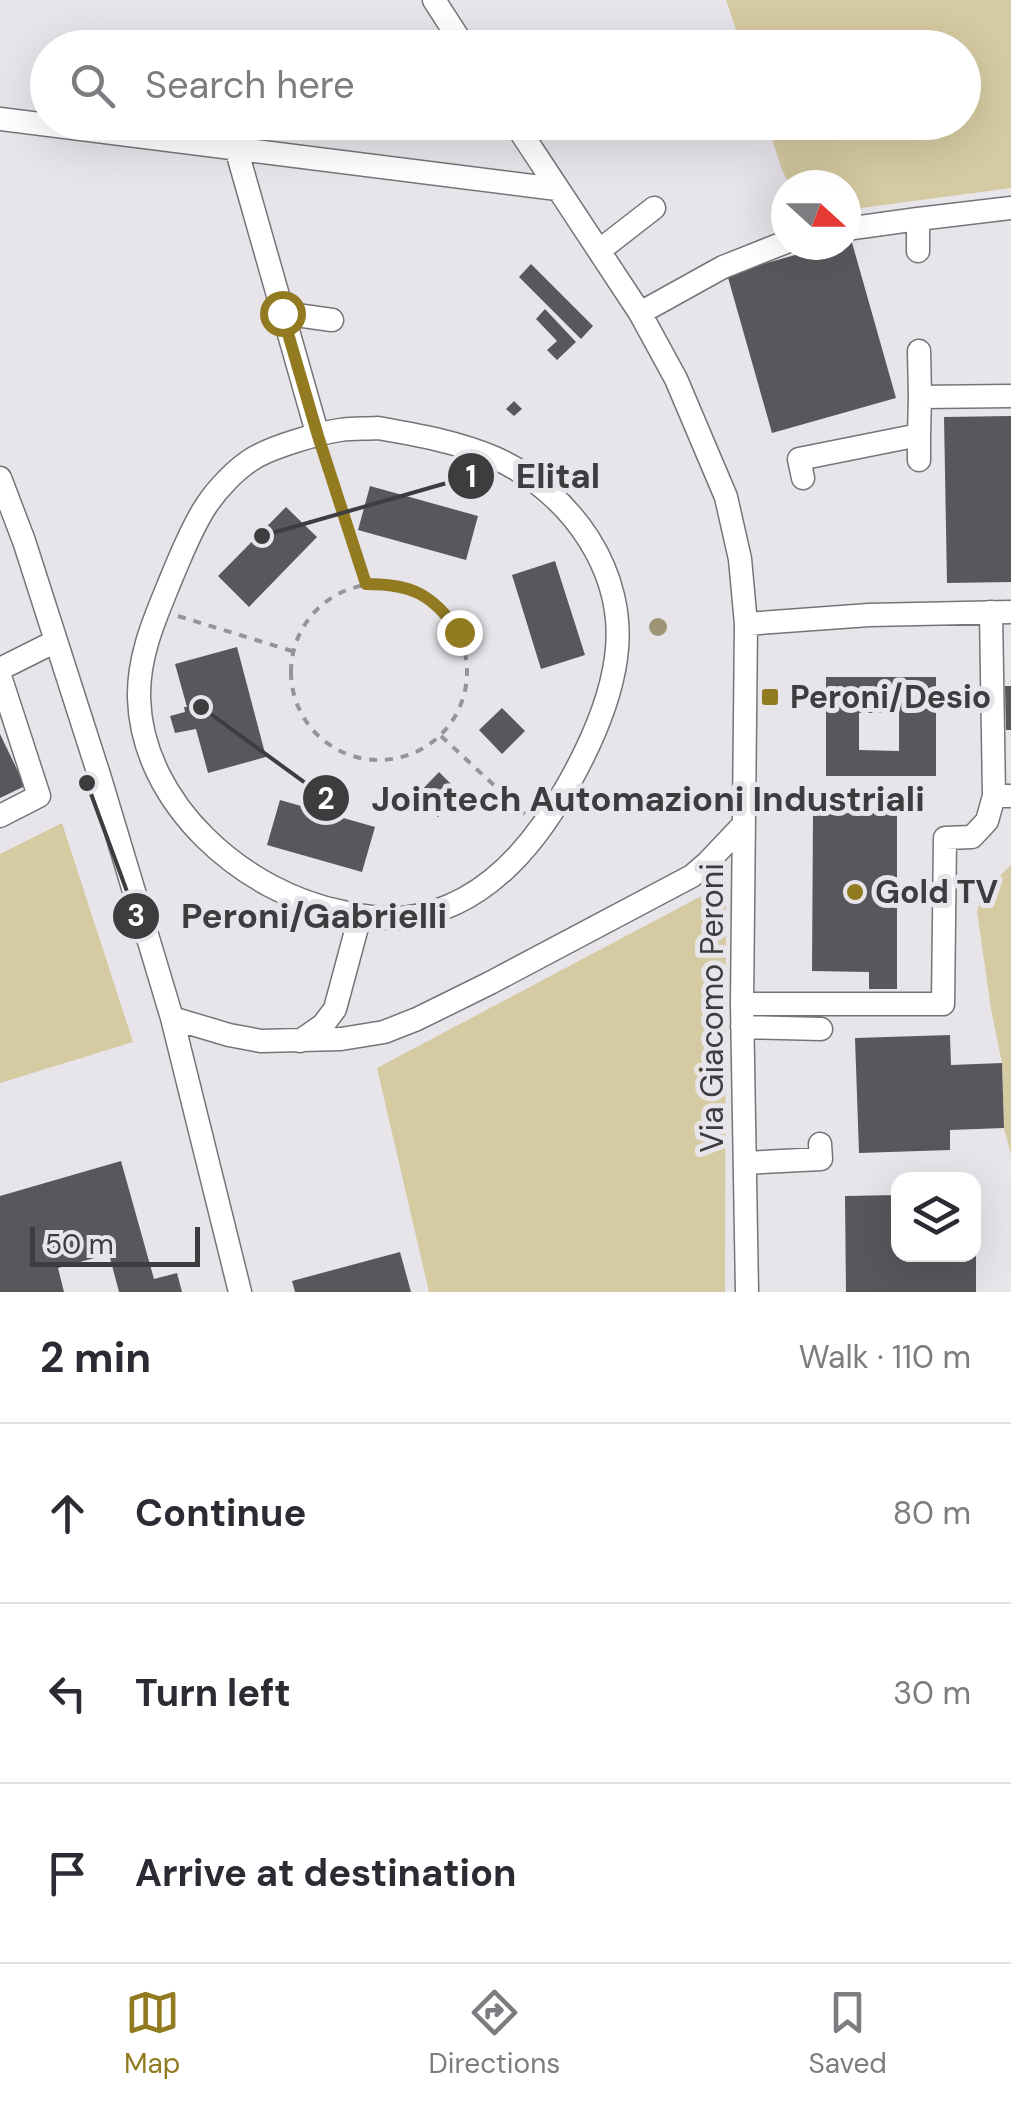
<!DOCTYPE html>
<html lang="en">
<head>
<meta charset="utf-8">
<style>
	:root { --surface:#fff; --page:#f7f7f7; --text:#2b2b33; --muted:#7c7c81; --line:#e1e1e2; --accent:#917a20 }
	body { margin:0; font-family:"DM Sans",sans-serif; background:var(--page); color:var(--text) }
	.controls { position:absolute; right:30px; bottom:30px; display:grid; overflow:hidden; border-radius:20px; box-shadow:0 10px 40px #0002 }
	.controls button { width:90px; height:90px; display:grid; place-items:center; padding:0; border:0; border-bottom:2px solid var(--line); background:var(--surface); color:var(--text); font:50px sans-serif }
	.compass { position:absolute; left:771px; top:170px; width:90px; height:90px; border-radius:50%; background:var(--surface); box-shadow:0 10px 40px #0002; rotate:111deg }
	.scale { position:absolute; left:30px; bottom:25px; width:170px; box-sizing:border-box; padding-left:10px; border:5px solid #3d3c3e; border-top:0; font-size:28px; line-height:35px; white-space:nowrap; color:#3d3c3e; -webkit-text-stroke:8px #e7e5ea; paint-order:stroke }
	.stop { position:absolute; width:30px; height:30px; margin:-22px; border:8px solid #917a20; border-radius:50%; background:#fff }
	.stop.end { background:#917a20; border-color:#fff; box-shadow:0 2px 10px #0008 }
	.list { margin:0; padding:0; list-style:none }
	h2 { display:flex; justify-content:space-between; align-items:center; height:130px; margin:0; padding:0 40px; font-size:42px }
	h2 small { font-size:32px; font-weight:400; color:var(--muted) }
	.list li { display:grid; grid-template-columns:65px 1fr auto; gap:30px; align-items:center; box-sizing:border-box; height:180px; padding:0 40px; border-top:2px solid var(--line) }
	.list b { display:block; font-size:38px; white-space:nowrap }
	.list em { font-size:32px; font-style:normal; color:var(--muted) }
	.icon { flex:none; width:55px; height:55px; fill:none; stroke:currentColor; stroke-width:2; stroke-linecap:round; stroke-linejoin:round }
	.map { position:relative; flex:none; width:1011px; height:1292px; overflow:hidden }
	.search { position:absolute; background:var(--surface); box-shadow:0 10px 40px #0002; left:30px; right:30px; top:30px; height:110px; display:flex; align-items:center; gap:25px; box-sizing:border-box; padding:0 35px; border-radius:55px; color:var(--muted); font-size:38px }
	.sheet { height:670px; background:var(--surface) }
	nav { display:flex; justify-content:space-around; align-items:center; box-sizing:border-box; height:140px; border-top:2px solid var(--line); background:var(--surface); font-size:28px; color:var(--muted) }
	nav a { display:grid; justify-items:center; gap:5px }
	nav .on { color:var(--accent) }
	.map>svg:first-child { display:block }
	.grass { fill:#d5caa1 }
	.building { fill:#59575c; fill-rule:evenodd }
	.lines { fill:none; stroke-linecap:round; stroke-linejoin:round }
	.minor-casing { stroke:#767479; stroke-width:25 }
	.path { stroke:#959497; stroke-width:4; stroke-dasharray:8 8; stroke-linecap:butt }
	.minor { stroke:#fff; stroke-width:22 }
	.tree { fill:#9e9576 }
	.route { stroke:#917a20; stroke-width:12 }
	.poi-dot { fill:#917a20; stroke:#e7e5ea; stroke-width:4 }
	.labels { text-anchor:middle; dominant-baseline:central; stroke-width:10; stroke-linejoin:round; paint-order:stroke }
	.poi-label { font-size:32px; font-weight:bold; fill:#3d3c3e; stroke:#e7e5ea; text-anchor:start }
	.street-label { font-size:32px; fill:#3d3c3e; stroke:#e7e5ea }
	.leader { fill:none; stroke:#3d3c3e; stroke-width:4 }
	.callout-dot { fill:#3d3c3e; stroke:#e7e5ea; stroke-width:4 }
	.mark-label { font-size:30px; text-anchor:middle; font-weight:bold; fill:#fff }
	.callout-label { font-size:35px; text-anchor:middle; font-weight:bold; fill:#3d3c3e; stroke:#e7e5ea; stroke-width:10; stroke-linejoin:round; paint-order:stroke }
</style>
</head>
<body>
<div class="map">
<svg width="1011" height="1292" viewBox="0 0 1011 1292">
	<rect width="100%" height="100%" fill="#e7e5ea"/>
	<path class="grass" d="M 726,0 L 1011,0 L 1011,188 L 846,210 L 846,185 L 790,185 L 782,170 L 767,123 L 964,122 L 964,48 L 742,47 Z
		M 62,823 L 133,1042 L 0,1083 L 0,854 Z
		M 1011,865 L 1011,1155 L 1004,1128 L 1002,1063 L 991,1009 L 977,911 L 985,890 Z
		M 726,883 L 725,1292 L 429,1292 L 377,1068 Z"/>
	<path class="building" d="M 851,239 L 896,398 L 772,433 L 727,274 L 831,245 L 846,245 L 846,241 Z
		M 531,264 L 593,326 L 581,339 L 519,277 Z
		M 545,309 L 576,342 L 557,360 L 547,350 L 557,341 L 536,319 Z
		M 514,401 L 522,409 L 514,416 L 506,409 Z
		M 1011,416 L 1011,582 L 947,583 L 944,417 Z
		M 370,486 L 478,516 L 466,560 L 358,530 Z
		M 286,507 L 317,537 L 249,607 L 218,576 Z
		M 555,561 L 585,655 L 541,669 L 512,575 Z
		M 237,647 L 266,757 L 208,773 L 196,729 L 175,733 L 170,716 L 185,712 L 184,707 L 187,707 L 175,664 Z
		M 826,677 L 936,677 L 936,776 L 826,776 ZM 859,713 L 899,713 L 899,751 L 859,750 Z
		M 1005,686 L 1011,686 L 1011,730 L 1006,730 Z
		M 502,708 L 525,731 L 502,754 L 479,730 Z
		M 0,734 L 25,786 L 0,798 Z
		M 439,772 L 461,794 L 438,817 L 416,796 Z
		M 280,800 L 375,827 L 362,872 L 267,845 Z
		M 813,813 L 897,813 L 897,989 L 869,989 L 869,972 L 812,971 Z
		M 950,1035 L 951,1065 L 1002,1063 L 1004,1128 L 950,1130 L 950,1150 L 859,1153 L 855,1038 Z
		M 121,1161 L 154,1279 L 177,1273 L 182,1292 L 119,1292 L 109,1254 L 58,1268 L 64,1292 L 0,1292 L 0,1196 Z
		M 898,1195 L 898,1254 L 976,1254 L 976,1292 L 846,1292 L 845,1196 Z
		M 400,1252 L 411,1292 L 295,1292 L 292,1281 Z"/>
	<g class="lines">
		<defs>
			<path id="minor" d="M 434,0 L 465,48
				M 0,119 L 557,189
				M 514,122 L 640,313 L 676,379 L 726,497 L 740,559 L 746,624 L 742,1004 L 747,1292
				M 236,148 L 318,436
				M 846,229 L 918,219
				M 600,250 L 654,208
				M 918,251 L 918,219 L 1011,208
				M 282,313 L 332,320
				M 640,313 L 723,267 L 786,242
				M 919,351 L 920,397 L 1011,396
				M 378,428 C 418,435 458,442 495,458 C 572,493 628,573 616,658 C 610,703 590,746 568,785 C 533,848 480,910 403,918 C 384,920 363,916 343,912 C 244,893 142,804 139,698 C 138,653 157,614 173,574 C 183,551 192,527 206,506 C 217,489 236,469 254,458 C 272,447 319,433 340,430 C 353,428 366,429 378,428 Z
				M 919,435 L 919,460
				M 0,478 L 24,541 L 100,778 L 172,1018 L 240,1292
				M 803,478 L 799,459 L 919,435 L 920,397
				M 991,612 L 994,796 L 1011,796
				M 746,624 L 869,615 L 1011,612
				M 0,669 L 56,641
				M 0,676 L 39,796 L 0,816
				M 742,1004 L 943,1004 L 945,838 L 972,837 L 987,821 L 994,796
				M 172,1018 L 229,1035 L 261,1041 L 341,1039 L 384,1032 L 417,1019 L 490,983 L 692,876 L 707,863 L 744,824
				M 742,1027 L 821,1029
				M 300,1041 L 323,1025 L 335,1009 L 360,916
				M 745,1163 L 821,1159 L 820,1144"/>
		</defs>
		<use href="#minor" class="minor-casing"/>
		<path class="path" d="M 325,455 L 366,583
			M291 672a88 88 0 1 1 176 0a88 88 0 1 1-176 0Z
			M 178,616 L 292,651
			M 441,736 L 525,814"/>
		<use href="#minor" class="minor"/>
	</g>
	<circle class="tree" cx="658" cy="627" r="9"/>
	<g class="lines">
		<path class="route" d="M 282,313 L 318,436 L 366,584 C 412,584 432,594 459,632"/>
	</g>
	<g class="poi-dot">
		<rect x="760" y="687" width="20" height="20" rx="5"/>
		<circle cx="855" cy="892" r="10"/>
	</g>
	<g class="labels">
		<g class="poi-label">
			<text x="790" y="697">Peroni/Desio</text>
			<text x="875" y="892">Gold TV</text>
		</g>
		<g class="street-label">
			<text transform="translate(712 1008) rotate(-90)">Via Giacomo Peroni</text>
		</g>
	</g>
	<path class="leader" d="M262 536L471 476M201 707L326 798M87 783L136 916"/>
	<g class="callout-dot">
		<circle cx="262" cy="536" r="10"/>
		<circle cx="201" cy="707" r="10"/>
		<circle cx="87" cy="783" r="10"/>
		<circle cx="471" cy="476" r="25"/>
		<circle cx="326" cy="798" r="25"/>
		<circle cx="136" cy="916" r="25"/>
	</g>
	<g class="mark-label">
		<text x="471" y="487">1</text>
		<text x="326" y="809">2</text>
		<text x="136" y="926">3</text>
	</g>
	<g class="callout-label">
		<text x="558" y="488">Elital</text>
		<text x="648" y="811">Jointech Automazioni Industriali</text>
		<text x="314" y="928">Peroni/Gabrielli</text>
	</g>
</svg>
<div class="controls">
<button><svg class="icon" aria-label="layers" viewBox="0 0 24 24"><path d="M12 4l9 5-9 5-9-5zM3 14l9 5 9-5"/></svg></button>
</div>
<svg class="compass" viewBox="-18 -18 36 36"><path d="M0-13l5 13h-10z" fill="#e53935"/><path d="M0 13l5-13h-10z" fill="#7c7c81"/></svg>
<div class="scale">50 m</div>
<div class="stop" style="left:282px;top:313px"></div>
<div class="stop end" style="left:459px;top:632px"></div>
<div class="search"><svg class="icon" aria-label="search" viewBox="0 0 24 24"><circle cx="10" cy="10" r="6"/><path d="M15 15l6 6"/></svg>Search here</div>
</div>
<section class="sheet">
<h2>2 min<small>Walk · 110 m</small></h2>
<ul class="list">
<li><svg class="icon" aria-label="ahead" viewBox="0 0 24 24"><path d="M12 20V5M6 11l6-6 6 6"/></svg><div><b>Continue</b></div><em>80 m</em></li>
<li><svg class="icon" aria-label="left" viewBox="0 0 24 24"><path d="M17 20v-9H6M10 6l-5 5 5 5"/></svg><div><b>Turn left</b></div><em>30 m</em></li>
<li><svg class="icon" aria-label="arrive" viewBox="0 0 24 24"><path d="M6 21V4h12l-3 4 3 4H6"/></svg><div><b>Arrive at destination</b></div></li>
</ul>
</section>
<nav>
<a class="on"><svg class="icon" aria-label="map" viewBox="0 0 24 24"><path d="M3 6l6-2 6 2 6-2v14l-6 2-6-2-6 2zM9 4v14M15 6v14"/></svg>Map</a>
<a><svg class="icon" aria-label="directions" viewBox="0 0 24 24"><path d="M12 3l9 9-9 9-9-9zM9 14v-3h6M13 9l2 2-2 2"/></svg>Directions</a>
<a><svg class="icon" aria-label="saved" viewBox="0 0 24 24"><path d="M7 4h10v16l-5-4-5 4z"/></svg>Saved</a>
</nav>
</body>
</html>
